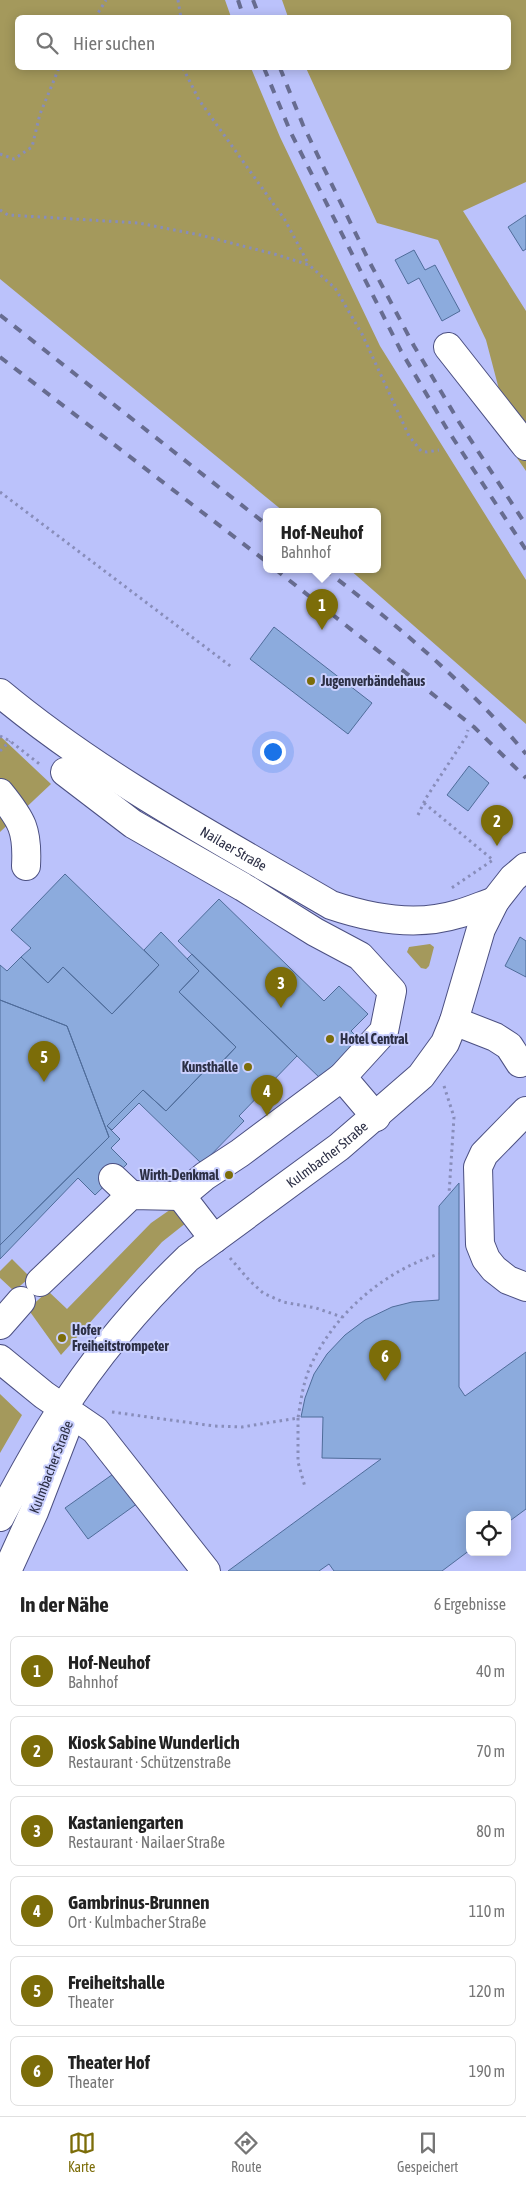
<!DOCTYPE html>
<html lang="de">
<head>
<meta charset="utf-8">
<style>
	:root { --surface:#fff; --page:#f2f2f2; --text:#222; --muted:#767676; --line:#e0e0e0; --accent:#7c6d09 }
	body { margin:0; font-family:"Asap Condensed",sans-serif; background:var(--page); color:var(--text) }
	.controls { position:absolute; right:15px; bottom:15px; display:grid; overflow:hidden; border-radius:8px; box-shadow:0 2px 12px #0003 }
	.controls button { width:45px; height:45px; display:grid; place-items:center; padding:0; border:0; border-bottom:1px solid var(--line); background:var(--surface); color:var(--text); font:25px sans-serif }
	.you { position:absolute; left:272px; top:751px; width:18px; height:18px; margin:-12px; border:4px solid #fff; border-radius:50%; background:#1a73e8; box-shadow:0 0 0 8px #1a73e833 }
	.badge { display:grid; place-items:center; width:32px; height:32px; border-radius:50%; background:var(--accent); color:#fff; font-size:16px; font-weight:700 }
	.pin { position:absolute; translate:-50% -41px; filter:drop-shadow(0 1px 2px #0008) }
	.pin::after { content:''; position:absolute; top:26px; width:18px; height:15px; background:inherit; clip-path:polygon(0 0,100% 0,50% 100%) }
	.popup { position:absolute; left:263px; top:508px; width:118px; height:65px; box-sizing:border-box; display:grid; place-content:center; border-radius:8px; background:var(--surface); filter:drop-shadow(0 1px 4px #0005); font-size:16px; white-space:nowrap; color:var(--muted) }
	.popup b { font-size:19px; color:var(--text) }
	.popup::after { content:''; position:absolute; left:50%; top:100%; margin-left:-10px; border:10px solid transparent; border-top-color:var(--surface) }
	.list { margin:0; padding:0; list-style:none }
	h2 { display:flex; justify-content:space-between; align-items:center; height:65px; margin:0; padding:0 20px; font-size:21px }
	h2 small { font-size:16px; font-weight:400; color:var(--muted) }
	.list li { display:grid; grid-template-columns:32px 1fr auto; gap:15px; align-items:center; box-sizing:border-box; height:70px; margin:0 10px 10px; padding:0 10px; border:1px solid var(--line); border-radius:8px }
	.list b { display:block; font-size:19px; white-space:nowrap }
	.list p { margin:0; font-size:16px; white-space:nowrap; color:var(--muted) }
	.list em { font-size:16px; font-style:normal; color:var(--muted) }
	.icon { flex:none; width:28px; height:28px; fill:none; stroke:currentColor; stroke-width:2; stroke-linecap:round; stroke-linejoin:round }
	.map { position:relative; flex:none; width:526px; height:1571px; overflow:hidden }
	.search { position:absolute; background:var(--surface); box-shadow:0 2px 12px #0003; left:15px; right:15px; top:15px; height:55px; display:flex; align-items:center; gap:12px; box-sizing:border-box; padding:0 18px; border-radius:8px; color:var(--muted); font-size:19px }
	.sheet { height:545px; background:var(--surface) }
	nav { display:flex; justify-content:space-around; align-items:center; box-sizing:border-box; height:70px; border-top:1px solid var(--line); background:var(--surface); font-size:14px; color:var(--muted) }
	nav a { display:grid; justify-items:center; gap:2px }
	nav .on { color:var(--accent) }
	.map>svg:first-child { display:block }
	.green { fill:#a4995c }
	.building { fill:#8cabdd; stroke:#4f6c9a }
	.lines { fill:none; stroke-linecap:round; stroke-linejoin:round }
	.minor-casing { stroke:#4c5082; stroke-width:30 }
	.major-casing { stroke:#4c5082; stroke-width:30 }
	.path { stroke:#888dba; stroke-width:3; stroke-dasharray:2.5 4; stroke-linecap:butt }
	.minor { stroke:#fff; stroke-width:28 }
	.major { stroke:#fff; stroke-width:28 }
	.rail { stroke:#676c90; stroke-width:4; stroke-dasharray:9 9; stroke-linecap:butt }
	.poi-dot { fill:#7c6d09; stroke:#cad0fe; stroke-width:2 }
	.labels { text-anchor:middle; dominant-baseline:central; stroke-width:4; stroke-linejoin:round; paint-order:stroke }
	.poi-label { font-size:14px; font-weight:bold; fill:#2c2f45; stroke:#cad0fe; text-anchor:start }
	.street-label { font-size:14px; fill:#2c2f45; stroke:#cad0fe }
</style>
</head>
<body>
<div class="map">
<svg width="526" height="1571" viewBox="0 0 526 1571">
	<rect width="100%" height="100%" fill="#bbc2fb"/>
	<path class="green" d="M 0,0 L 225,0 L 231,17 L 18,18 L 18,68 L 251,68 L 280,137 L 380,346 L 526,580 L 526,724 L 349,569 L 377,569 L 377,511 L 283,511 L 0,279 Z
		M 282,0 L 526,0 L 526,182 L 463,211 L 526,311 L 526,471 L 517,458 L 486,340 L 438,240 L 377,223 L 306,68 L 508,68 L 508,18 L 288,17 Z
		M 0,736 L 51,784 L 0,832 Z
		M 430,944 L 434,947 L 429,966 L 426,969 L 421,968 L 407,952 L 409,947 Z
		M 184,1200 L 196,1215 L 162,1242 L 61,1355 L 28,1309 L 48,1291 L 67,1309 L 151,1223 Z
		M 12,1259 L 28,1275 L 27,1280 L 14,1291 L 0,1278 L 0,1271 Z
		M 0,1394 L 22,1415 L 0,1453 Z"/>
	<path class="building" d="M 526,215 L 526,249 L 523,251 L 508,227 Z
		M 414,250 L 425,270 L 435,265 L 460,311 L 442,321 L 419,278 L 408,284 L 395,260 Z
		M 274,627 L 372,703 L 348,734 L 250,659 Z
		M 469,766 L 489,783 L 468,811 L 447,795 Z
		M 65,874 L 159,965 L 112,1014 L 63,967 L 48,983 L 21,957 L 31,948 L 11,930 Z
		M 219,899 L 324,1001 L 339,986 L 368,1014 L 351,1031 L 361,1041 L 322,1080 L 178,941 Z
		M 161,932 L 199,971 L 179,992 L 236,1047 L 218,1066 L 214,1061 L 166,1111 L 143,1090 L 107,1126 L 120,1139 L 111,1148 L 127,1164 L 95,1195 L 78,1178 L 0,1259 L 0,1245 L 109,1137 L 67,1026 L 0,1000 L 0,965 L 7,971 L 21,957 L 48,983 L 63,967 L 112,1014 L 159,965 L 144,950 Z
		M 520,937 L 526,941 L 526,977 L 505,966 Z
		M 192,954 L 297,1056 L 239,1116 L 244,1121 L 202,1164 L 139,1103 L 112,1130 L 107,1126 L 143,1090 L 166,1111 L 214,1061 L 218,1066 L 236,1047 L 179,992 L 199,971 L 187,959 Z
		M 0,1000 L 67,1026 L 109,1137 L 0,1245 Z
		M 459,1183 L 459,1387 L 465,1396 L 526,1352 L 526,1509 L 507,1523 L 507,1515 L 470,1515 L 470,1550 L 442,1571 L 334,1571 L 329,1564 L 319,1571 L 228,1571 L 381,1459 L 322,1458 L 323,1417 L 301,1417 L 305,1398 L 314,1374 L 327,1354 L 345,1335 L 365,1320 L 392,1307 L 412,1302 L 439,1300 L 439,1206 Z
		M 116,1472 L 138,1503 L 88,1539 L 65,1508 Z"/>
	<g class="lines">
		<defs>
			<g id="minor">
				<path d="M 448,347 L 526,446"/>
				<path id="s1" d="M 0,693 C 101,777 218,839 331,905 C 372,919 416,927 458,914 C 470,911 483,905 495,901"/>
				<path d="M 65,772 L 133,824 L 243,887 L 315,932 L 360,956 L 392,991 L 384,1031 L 342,1077"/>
				<path d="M 0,793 C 22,820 28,830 26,866"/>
				<path d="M 454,1021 L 495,1037 L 509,1046 L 520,1063"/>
				<path d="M 526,1111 L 484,1154 L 478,1167 L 480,1244 L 486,1259 L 494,1269 L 508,1280 L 526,1287"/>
				<path d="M 113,1178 L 131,1195"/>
				<path d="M 181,1196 L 214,1239"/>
				<path d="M 40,1282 L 131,1195 L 181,1196 L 205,1176 L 240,1153 L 342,1077 L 376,1117"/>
				<path d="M 0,1325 L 21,1301"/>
				<path d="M 0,1359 L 44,1395 L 95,1430 L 206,1571"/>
			</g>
			<g id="major">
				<path id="s2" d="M 0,1517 C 19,1482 37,1447 59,1414 C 95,1358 140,1304 188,1258 L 339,1147 L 421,1076 L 445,1043 L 454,1021 L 481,929 L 495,901 L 513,878 L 526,867"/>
				<path d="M 7,1571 L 34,1512 L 68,1424"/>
			</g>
		</defs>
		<use href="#minor" class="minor-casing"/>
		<use href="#major" class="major-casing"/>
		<path class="path" d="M 178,0 L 181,18
			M 95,18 L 106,0
			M 183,68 L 199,100 L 285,220 L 309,265
			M 0,154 L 14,159 L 32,147 L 40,114 L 59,68
			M 0,210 L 8,215 L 139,223 L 200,235 L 278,255 L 309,265 L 335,288 L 362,334 L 409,436 L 421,451 L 427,452 L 439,450
			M 0,492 L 233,668
			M 0,736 L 10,741 L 42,766
			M 0,751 L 10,741
			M 424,803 L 493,860 L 450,889
			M 418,815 L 426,798 L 466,737 L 468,730
			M 444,1086 L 454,1117 L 449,1194
			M 230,1258 L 249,1280 L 263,1293 L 283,1302 L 316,1308 L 342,1317
			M 112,1412 L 214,1426 L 242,1427 L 298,1418 C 301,1400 303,1382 311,1365 C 335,1313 384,1271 439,1254
			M 298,1418 L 298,1462 L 305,1487"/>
		<use href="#minor" class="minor"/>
		<use href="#major" class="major"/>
		<path class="rail" d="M 238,0 L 244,18
			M 253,0 L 260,18
			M 264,68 L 291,133 L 401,351 L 447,429 L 526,550
			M 280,68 L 303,125 L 369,261 L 414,346 L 459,422 L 526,525
			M 0,315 L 267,525
			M 0,357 L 267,562
			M 275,569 L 474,727 L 526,778
			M 324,569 C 396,624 468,684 526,754"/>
	</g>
	<g class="poi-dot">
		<circle cx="311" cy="681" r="5"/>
		<circle cx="330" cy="1039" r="5"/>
		<circle cx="248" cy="1067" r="5"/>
		<circle cx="229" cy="1175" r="5"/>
		<circle cx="62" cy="1338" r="5"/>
	</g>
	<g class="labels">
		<g class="poi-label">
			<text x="321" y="681">Jugenverbändehaus</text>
			<text x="340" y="1039">Hotel Central</text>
			<text x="238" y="1067" text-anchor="end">Kunsthalle</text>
			<text x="219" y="1175" text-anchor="end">Wirth-Denkmal</text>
			<text x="72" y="1330">Hofer<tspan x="72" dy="16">Freiheitstrompeter</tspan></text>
		</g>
		<g class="street-label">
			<text stroke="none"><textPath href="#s1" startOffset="281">Nailaer Straße</textPath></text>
			<text stroke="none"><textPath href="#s2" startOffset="495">Kulmbacher Straße</textPath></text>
			<text transform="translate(51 1467) rotate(-69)">Kulmbacher Straße</text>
		</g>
	</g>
</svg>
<div class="controls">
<button><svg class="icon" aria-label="locate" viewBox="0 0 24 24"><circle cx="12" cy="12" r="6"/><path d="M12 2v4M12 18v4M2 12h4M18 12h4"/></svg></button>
</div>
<div class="you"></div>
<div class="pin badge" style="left:322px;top:630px">1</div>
<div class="popup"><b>Hof-Neuhof</b>Bahnhof</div>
<div class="pin badge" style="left:497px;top:846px">2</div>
<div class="pin badge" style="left:281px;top:1008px">3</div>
<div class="pin badge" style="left:267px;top:1116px">4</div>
<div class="pin badge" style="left:44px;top:1082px">5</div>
<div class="pin badge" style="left:385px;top:1381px">6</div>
<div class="search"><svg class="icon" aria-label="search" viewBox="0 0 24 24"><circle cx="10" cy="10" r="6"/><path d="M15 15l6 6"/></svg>Hier suchen</div>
</div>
<section class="sheet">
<h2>In der Nähe<small>6 Ergebnisse</small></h2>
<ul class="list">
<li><span class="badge">1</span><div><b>Hof-Neuhof</b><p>Bahnhof</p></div><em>40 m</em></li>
<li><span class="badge">2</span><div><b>Kiosk Sabine Wunderlich</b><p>Restaurant · Schützenstraße</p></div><em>70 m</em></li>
<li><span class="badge">3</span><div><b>Kastaniengarten</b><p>Restaurant · Nailaer Straße</p></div><em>80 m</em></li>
<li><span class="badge">4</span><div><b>Gambrinus-Brunnen</b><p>Ort · Kulmbacher Straße</p></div><em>110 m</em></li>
<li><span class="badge">5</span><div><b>Freiheitshalle</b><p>Theater</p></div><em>120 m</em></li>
<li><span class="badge">6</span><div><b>Theater Hof</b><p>Theater</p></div><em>190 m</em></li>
</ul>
</section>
<nav>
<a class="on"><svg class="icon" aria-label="map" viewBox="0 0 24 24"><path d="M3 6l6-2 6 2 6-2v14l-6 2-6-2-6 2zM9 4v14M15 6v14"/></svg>Karte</a>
<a><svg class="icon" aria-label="directions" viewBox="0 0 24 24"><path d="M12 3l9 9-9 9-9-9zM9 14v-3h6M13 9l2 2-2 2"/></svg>Route</a>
<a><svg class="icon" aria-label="saved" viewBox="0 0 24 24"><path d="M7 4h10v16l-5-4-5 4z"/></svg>Gespeichert</a>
</nav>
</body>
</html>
